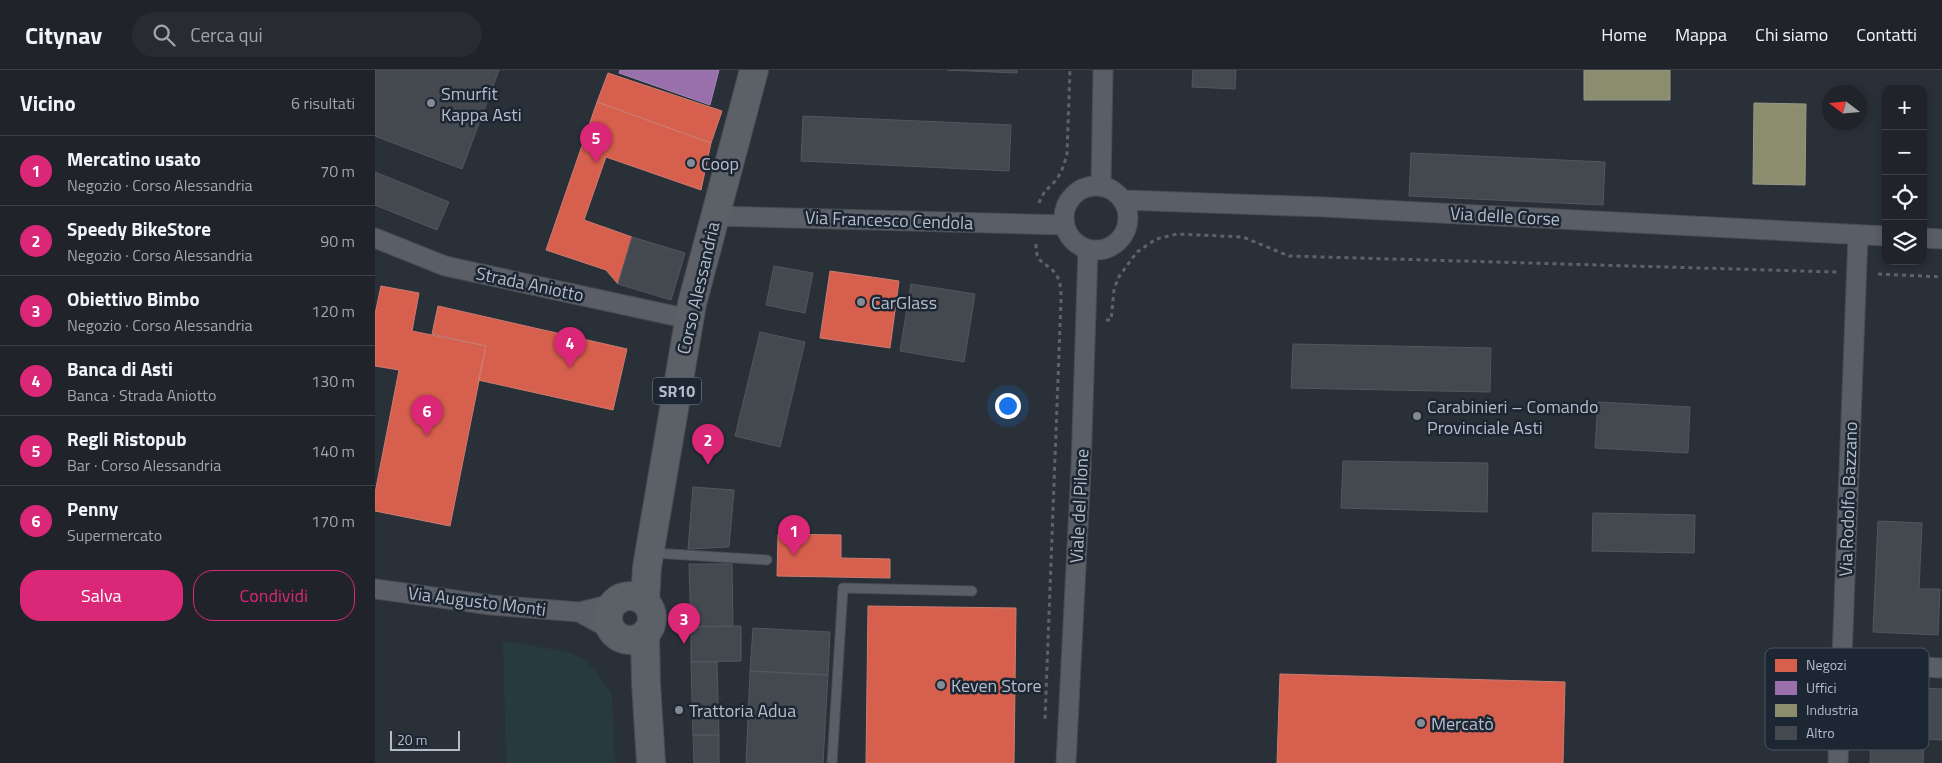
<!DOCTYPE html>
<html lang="it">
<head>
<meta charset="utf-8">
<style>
	:root { --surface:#20242a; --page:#282c32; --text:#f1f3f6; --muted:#a2a4a8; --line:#3d4147; --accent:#db2777 }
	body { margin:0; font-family:"Titillium Web",sans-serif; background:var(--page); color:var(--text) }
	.controls { position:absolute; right:15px; top:15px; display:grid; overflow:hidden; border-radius:10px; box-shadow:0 2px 8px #0003 }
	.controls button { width:45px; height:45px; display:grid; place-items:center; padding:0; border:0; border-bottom:1px solid var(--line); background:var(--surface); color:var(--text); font:25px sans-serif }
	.compass { position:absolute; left:1447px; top:15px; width:45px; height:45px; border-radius:50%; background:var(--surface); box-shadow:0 2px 8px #0003; rotate:286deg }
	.scale { position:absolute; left:15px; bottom:12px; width:70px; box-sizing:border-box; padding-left:5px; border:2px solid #b4bcc9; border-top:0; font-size:14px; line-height:18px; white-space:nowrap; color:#b4bcc9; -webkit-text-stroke:4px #1d2633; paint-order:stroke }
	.you { position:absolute; left:632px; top:335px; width:18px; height:18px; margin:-12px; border:4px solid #fff; border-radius:50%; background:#1a73e8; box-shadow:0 0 0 8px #1a73e833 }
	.badge { display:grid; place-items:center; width:32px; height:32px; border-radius:50%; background:var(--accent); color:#fff; font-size:16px; font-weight:700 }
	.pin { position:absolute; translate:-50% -41px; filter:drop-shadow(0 1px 2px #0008) }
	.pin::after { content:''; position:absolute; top:26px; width:18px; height:15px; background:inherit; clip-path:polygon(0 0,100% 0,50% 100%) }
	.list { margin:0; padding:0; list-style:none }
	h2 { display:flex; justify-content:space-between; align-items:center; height:65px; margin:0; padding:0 20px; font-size:21px }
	h2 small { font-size:16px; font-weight:400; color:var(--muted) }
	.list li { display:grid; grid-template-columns:32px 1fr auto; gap:15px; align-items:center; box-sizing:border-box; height:70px; padding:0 20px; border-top:1px solid var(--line) }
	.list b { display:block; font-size:19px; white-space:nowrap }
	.list p { margin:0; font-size:16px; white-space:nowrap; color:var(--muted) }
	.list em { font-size:16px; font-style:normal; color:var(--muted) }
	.actions { display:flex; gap:10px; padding:15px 20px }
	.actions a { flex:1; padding:11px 0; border:1px solid var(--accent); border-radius:20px; text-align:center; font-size:18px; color:var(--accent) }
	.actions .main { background:var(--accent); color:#fff }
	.icon { flex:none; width:28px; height:28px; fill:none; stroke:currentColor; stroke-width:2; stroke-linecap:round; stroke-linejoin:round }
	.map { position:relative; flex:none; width:1567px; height:693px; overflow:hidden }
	header { display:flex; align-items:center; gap:30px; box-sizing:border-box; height:70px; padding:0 25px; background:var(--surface); border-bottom:1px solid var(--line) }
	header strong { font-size:24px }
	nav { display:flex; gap:28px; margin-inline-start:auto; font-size:18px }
	.search { width:350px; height:45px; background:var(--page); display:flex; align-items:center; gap:12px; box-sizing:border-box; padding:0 18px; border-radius:28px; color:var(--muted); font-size:19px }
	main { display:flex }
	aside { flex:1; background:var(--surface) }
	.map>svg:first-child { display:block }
	.green { fill:#273a3e }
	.shops { fill:#d6604d; stroke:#cc7c72 }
	.offices { fill:#9970ab; stroke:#a187b4 }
	.industry { fill:#8c8c6e; stroke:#989a89 }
	.building { fill:#444950; stroke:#52575f }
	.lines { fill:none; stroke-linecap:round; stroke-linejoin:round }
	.lane-casing { stroke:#484c53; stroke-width:11 }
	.street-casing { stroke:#484c53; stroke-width:21 }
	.primary-casing { stroke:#484c55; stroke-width:30 }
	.path { stroke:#5d636a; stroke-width:3; stroke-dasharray:4 4; stroke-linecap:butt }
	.lane { stroke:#5a5e66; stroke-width:9 }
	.street { stroke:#5a5e66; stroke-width:19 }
	.primary { stroke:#5c6168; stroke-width:28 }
	.poi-dot { fill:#848b96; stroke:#1d2633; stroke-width:2 }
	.labels { text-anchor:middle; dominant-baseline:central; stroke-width:5; stroke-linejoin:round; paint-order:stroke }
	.shield { fill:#1d2633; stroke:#878f9c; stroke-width:1 }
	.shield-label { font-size:16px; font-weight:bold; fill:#b4bcc9 }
	.poi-label { font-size:18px; fill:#b4bcc9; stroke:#1d2633; text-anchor:start }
	.street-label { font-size:18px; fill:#b4bcc9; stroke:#1d2633 }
	.key { fill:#1d2633; stroke:#4a5360; stroke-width:1 }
	.key-label { font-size:14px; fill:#b4bcc9 }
</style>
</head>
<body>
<header>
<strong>Citynav</strong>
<div class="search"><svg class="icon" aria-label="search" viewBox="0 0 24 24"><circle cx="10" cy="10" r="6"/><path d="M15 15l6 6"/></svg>Cerca qui</div>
<nav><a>Home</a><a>Mappa</a><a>Chi siamo</a><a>Contatti</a></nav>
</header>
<main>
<aside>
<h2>Vicino<small>6 risultati</small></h2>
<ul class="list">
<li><span class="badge">1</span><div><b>Mercatino usato</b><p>Negozio · Corso Alessandria</p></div><em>70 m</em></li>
<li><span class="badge">2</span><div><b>Speedy BikeStore</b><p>Negozio · Corso Alessandria</p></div><em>90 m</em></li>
<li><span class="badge">3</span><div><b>Obiettivo Bimbo</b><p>Negozio · Corso Alessandria</p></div><em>120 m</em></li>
<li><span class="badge">4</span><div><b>Banca di Asti</b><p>Banca · Strada Aniotto</p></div><em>130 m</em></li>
<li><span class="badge">5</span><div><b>Regli Ristopub</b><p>Bar · Corso Alessandria</p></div><em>140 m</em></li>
<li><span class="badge">6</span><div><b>Penny</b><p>Supermercato</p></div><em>170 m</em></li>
</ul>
<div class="actions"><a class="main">Salva</a><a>Condividi</a></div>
</aside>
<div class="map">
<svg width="1567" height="693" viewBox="0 0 1567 693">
	<rect width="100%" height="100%" fill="#2a3038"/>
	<path class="green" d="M 128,571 L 194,582 L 209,589 L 221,602 L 237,624 L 240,693 L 131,693 Z"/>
	<path class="shops" d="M 233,3 L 347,41 L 336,73 L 222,32 Z
		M 222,32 L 336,73 L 326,120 L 231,87 L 209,150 L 257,167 L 243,214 L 231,200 L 171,180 Z
		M 455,201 L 524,211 L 515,278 L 445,268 Z
		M 6,216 L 44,223 L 37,261 L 111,276 L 75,456 L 0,441 L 0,423 L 24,300 L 0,296 L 0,244 Z
		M 63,236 L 252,279 L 238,340 L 103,310 L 111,276 L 57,264 Z
		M 403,464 L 466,465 L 466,488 L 515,489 L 515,508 L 402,506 Z
		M 493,536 L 641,538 L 639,693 L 491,693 Z
		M 905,604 L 1190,612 L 1188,693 L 902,693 Z"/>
	<path class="offices" d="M 245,0 L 344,0 L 335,35 L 244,3 Z"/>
	<path class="industry" d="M 1209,0 L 1295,0 L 1295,30 L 1209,30 Z
		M 1379,33 L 1431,34 L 1430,115 L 1378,114 Z"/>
	<path class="building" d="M 0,0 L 124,0 L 87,99 L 0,66 Z
		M 572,0 L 642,0 L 642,3 Z
		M 818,0 L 861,0 L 860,19 L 817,17 Z
		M 428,46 L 636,55 L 634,101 L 426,91 Z
		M 1036,83 L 1230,92 L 1228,135 L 1034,126 Z
		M 0,102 L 74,132 L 62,160 L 0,135 Z
		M 257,167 L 310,183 L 296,230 L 243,214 Z
		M 399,196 L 438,203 L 430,243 L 391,235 Z
		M 536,214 L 600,224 L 589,292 L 525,281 Z
		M 385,262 L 430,272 L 405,377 L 360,366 Z
		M 918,274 L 1116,278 L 1115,322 L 916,318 Z
		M 1223,332 L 1315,337 L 1313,383 L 1220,378 Z
		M 968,391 L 1113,393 L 1112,442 L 966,438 Z
		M 318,417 L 359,420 L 354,477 L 313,479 Z
		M 1218,443 L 1320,445 L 1319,483 L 1217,481 Z
		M 1503,451 L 1547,453 L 1544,519 L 1565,519 L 1563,565 L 1498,562 Z
		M 314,494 L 357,494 L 358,556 L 316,557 Z
		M 358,556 L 366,556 L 366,591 L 316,592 L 316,557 Z
		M 378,558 L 455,562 L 453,605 L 375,601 Z
		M 316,592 L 342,592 L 344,665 L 318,665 Z
		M 375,601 L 453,605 L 448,693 L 371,693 Z
		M 1498,616 L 1567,619 L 1567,670 L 1549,669 L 1548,693 L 1495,693 Z
		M 318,665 L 344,665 L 344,693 L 319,693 Z"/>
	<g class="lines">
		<defs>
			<path id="lane" d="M 278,483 L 392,490
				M 457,693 L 468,518 L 597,521"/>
			<path id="street" d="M689 148a32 32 0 1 1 64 0a32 32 0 1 1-64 0Z
				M 726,116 L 728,0
				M 748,130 L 949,137 L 1511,166
				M 339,146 L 690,155
				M 0,168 L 70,196 L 314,249
				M 1548,168 L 1567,169
				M 0,519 L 116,535 L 204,542 L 238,534
				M 204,542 L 235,559
				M 1467,593 L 1567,598
				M 691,693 L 706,398 L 713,179
				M 1463,693 L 1483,165"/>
			<path id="primary" d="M233 548a22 22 0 1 1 44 0a22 22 0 1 1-44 0Z
				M 270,532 L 272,497 L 317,234 L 379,0
				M 270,564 L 271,613 L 276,693"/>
		</defs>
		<use href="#lane" class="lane-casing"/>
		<use href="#street" class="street-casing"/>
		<use href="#primary" class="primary-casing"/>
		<path class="path" d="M 664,133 C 670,118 672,121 681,110 C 687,102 690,92 692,83 L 695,0
			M 661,174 C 660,196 673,191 682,206 C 686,213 686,222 686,230 L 670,650
			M 1503,204 L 1567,207
			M 731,250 L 736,250 L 739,220 L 743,208 L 762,182 L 781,169 L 802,164 L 868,167 L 914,186 L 1462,202"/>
		<use href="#lane" class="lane"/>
		<use href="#street" class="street"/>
		<use href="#primary" class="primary"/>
	</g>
	<g class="poi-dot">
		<circle cx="56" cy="33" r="5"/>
		<circle cx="316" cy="93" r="5"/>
		<circle cx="486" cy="232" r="5"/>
		<circle cx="1042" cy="346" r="5"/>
		<circle cx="566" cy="615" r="5"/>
		<circle cx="304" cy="640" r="5"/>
		<circle cx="1046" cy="653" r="5"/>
	</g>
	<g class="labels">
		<rect class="shield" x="278" y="307.5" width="48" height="27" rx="4"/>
		<g class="shield-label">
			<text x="302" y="321">SR10</text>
		</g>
		<g class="poi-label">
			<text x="66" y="23">Smurfit<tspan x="66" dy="21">Kappa Asti</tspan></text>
			<text x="326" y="93">Coop</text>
			<text x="496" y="232">CarGlass</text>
			<text x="1052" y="336">Carabinieri – Comando<tspan x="1052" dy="21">Provinciale Asti</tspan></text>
			<text x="576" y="615">Keven Store</text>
			<text x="314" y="640">Trattoria Adua</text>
			<text x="1056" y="653">Mercatò</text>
		</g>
		<g class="street-label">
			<text transform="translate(1130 146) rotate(3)">Via delle Corse</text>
			<text transform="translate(514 150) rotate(2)">Via Francesco Cendola</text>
			<text transform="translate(155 214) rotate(12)">Strada Aniotto</text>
			<text transform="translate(323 218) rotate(-77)">Corso Alessandria</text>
			<text transform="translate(1473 429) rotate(-88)">Via Rodolfo Bazzano</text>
			<text transform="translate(704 436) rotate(-87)">Viale del Pilone</text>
			<text transform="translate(102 531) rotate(7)">Via Augusto Monti</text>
		</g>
	</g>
	<rect x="1390" y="578" width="164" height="102" rx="8" class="key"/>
	<rect x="1400" y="589" width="22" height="13" fill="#d6604d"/>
	<rect x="1400" y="611" width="22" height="14" fill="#9970ab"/>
	<rect x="1400" y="634" width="22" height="13" fill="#8c8c6e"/>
	<rect x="1400" y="656" width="22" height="14" fill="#444950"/>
	<g class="key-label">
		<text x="1431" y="600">Negozi</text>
		<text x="1431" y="623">Uffici</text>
		<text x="1431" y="645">Industria</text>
		<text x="1431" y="668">Altro</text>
	</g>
</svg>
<div class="controls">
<button>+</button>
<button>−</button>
<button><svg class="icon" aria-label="locate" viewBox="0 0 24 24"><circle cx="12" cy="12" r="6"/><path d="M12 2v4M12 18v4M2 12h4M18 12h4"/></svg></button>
<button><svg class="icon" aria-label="layers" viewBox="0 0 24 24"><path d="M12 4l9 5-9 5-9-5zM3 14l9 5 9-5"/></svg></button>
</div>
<svg class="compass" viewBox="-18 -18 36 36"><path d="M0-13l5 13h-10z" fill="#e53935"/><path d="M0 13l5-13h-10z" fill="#a2a4a8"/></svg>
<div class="scale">20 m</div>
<div class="you"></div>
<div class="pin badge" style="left:419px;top:486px">1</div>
<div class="pin badge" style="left:333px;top:395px">2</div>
<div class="pin badge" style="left:309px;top:574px">3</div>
<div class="pin badge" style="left:195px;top:298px">4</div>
<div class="pin badge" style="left:221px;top:93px">5</div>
<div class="pin badge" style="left:52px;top:366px">6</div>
</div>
</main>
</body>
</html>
